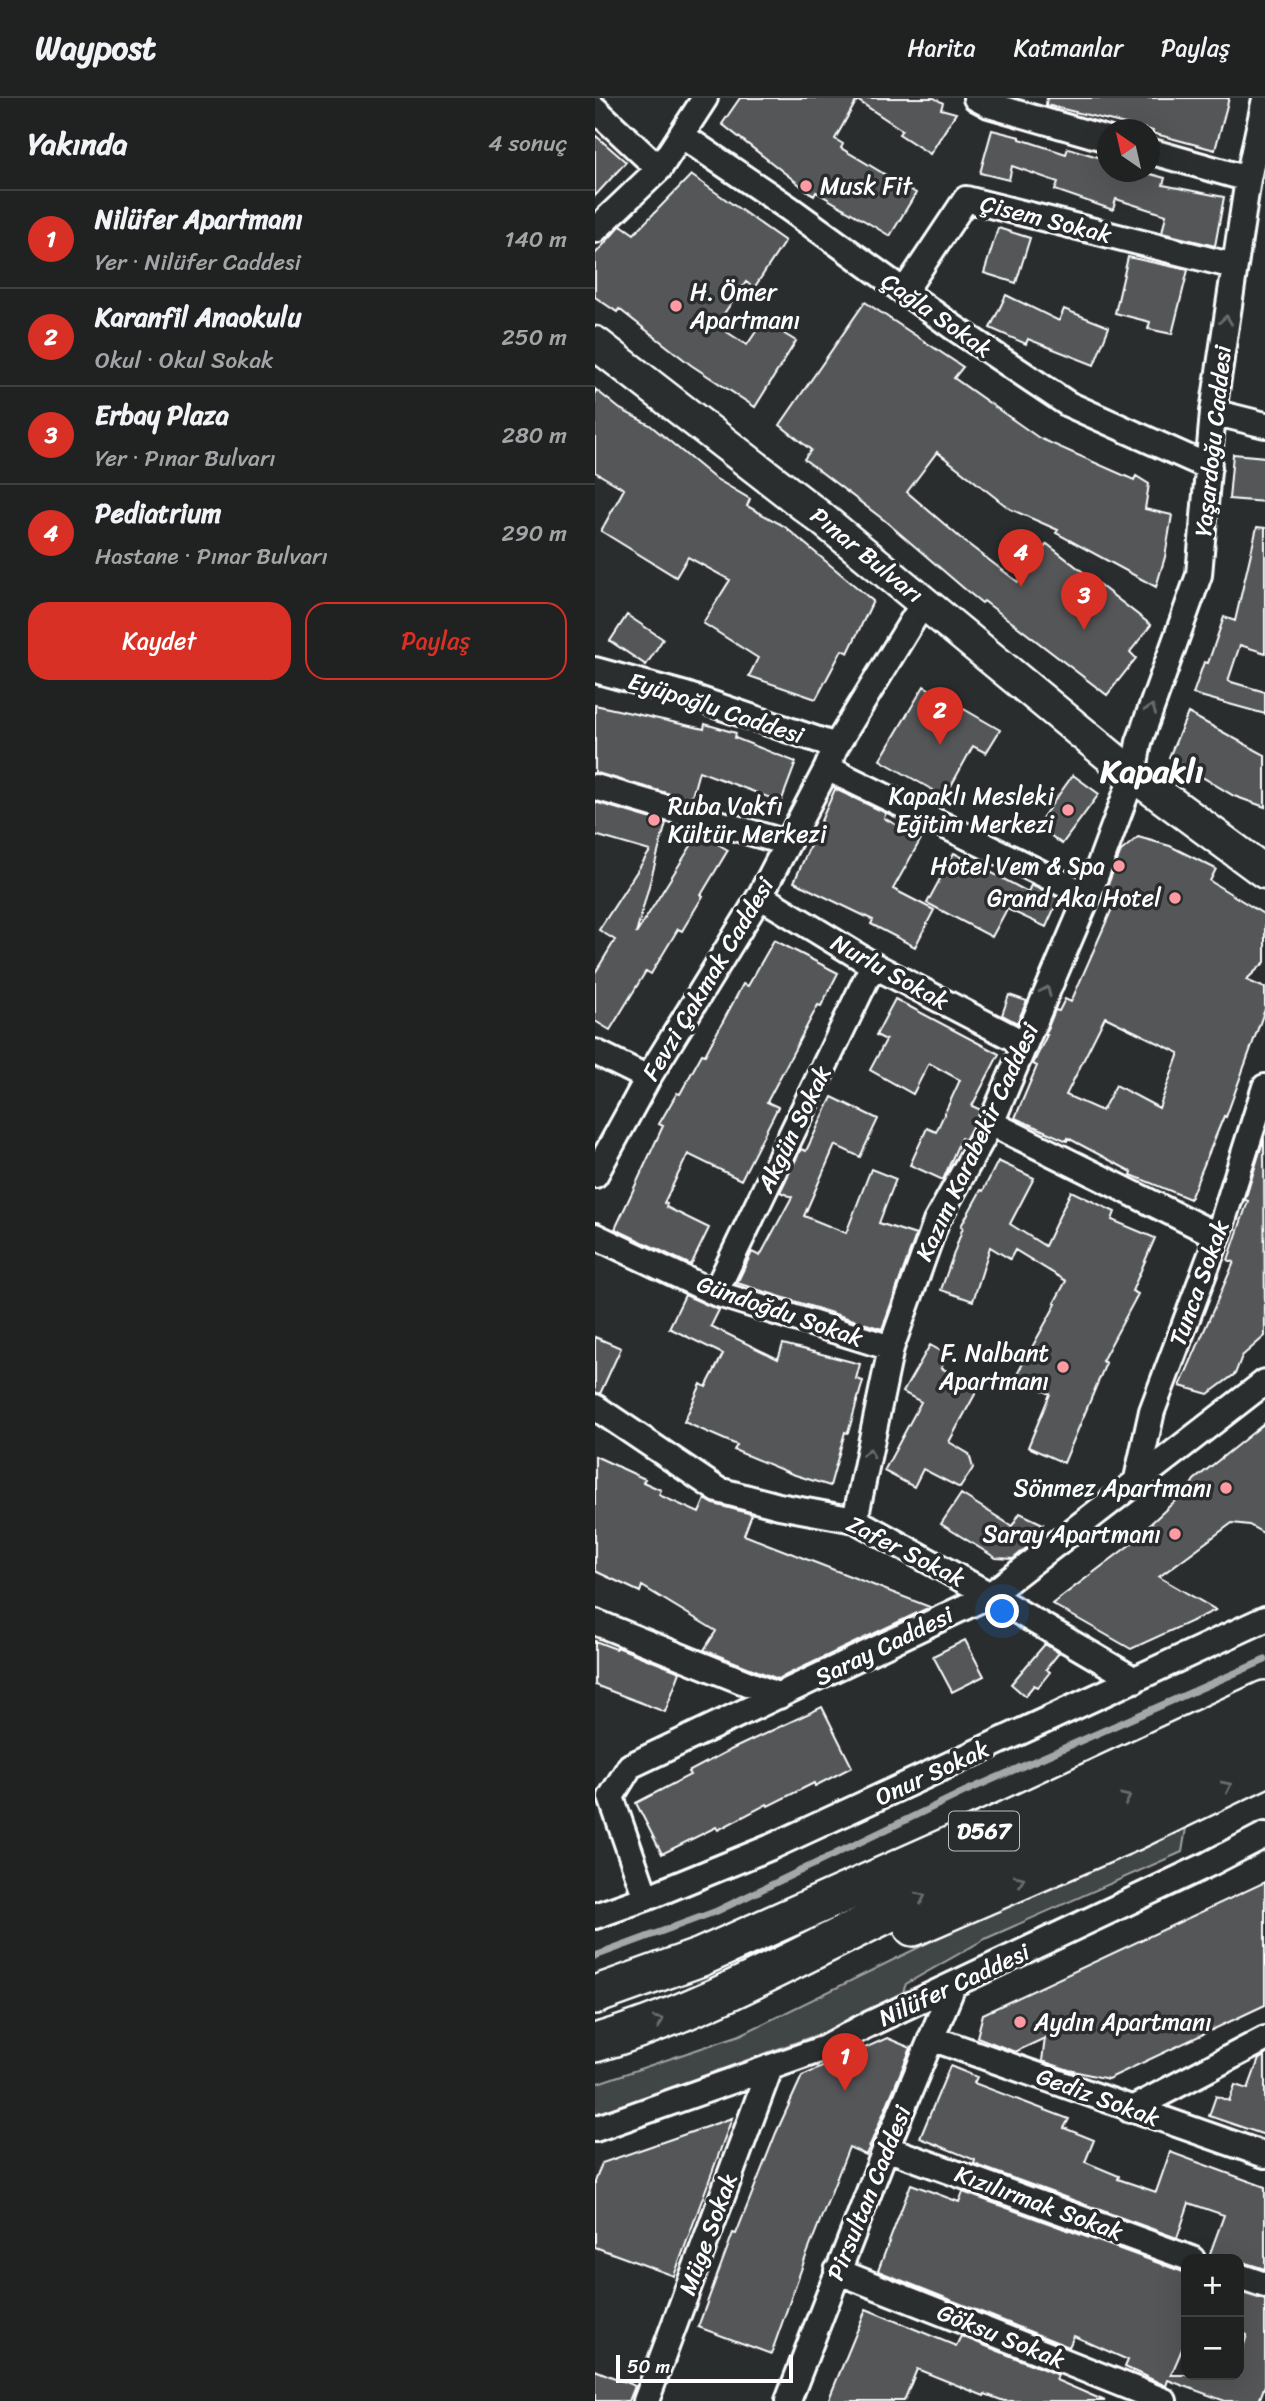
<!DOCTYPE html>
<html lang="tr">
<head>
<meta charset="utf-8">
<style>
	:root { --surface:#202222; --page:#282a2a; --text:#f1f3f6; --muted:#a2a4a5; --line:#3d3f40; --accent:#d93025 }
	body { margin:0; font-family:Sriracha,sans-serif; background:var(--page); color:var(--text) }
	.controls { position:absolute; right:21px; bottom:21px; display:grid; overflow:hidden; border-radius:14px; box-shadow:0 7px 28px #0002 }
	.controls button { width:63px; height:63px; display:grid; place-items:center; padding:0; border:0; border-bottom:2px solid var(--line); background:var(--surface); color:var(--text); font:35px sans-serif }
	.compass { position:absolute; left:502px; top:21px; width:63px; height:63px; border-radius:50%; background:var(--surface); box-shadow:0 7px 28px #0002; rotate:326deg }
	.scale { position:absolute; left:21px; bottom:18px; width:177px; box-sizing:border-box; padding-left:7px; border:4px solid #fff; border-top:0; font-size:19px; line-height:24px; white-space:nowrap; color:#fff; -webkit-text-stroke:5px #2a2d2e; paint-order:stroke }
	.you { position:absolute; left:408px; top:1514px; width:24px; height:24px; margin:-18px; border:5px solid #fff; border-radius:50%; background:#1a73e8; box-shadow:0 0 0 10px #1a73e833 }
	.badge { display:grid; place-items:center; width:46px; height:46px; border-radius:50%; background:var(--accent); color:#fff; font-size:23px; font-weight:700 }
	.pin { position:absolute; translate:-50% -58px; filter:drop-shadow(0 2px 4px #0008) }
	.pin::after { content:''; position:absolute; top:37px; width:24px; height:21px; background:inherit; clip-path:polygon(0 0,100% 0,50% 100%) }
	.list { margin:0; padding:0; list-style:none }
	h2 { display:flex; justify-content:space-between; align-items:center; height:91px; margin:0; padding:0 28px; font-size:30px }
	h2 small { font-size:23px; font-weight:400; color:var(--muted) }
	.list li { display:grid; grid-template-columns:46px 1fr auto; gap:21px; align-items:center; box-sizing:border-box; height:98px; padding:0 28px; border-top:2px solid var(--line) }
	.list b { display:block; font-size:26px; white-space:nowrap }
	.list p { margin:0; font-size:23px; white-space:nowrap; color:var(--muted) }
	.list em { font-size:23px; font-style:normal; color:var(--muted) }
	.actions { display:flex; gap:14px; padding:21px 28px }
	.actions a { flex:1; padding:16px 0; border:2px solid var(--accent); border-radius:21px; text-align:center; font-size:24px; color:var(--accent) }
	.actions .main { background:var(--accent); color:#fff }
	.map { position:relative; flex:none; width:670px; height:2303px; overflow:hidden }
	header { display:flex; align-items:center; gap:42px; box-sizing:border-box; height:98px; padding:0 35px; background:var(--surface); border-bottom:2px solid var(--line) }
	header strong { font-size:33px }
	nav { display:flex; gap:38px; margin-inline-start:auto; font-size:24px }
	main { display:flex }
	aside { flex:1; background:var(--surface) }
	.map>svg:first-child { display:block }
	.green { fill:#414445; stroke:#a0a2a2; stroke-width:2 }
	.lines { fill:none; stroke-linecap:round; stroke-linejoin:round }
	.stream { stroke:#a6a7a7; stroke-width:7 }
	.building { fill:#555758; stroke:#fff; stroke-width:2; fill-rule:evenodd }
	.minor-casing { stroke:#fff; stroke-width:30 }
	.major-casing { stroke:#fff; stroke-width:37 }
	.highway-casing { stroke:#fff; stroke-width:42 }
	.minor { stroke:#2a2d2e; stroke-width:24 }
	.major { stroke:#2a2d2e; stroke-width:32 }
	.highway { stroke:#2a2d2e; stroke-width:37 }
	.oneway { stroke:#6a6c6d }
	.poi-dot { fill:#ff9aa2; stroke:#2a2d2e; stroke-width:2.5 }
	.labels { text-anchor:middle; dominant-baseline:central; stroke-width:7; stroke-linejoin:round; paint-order:stroke }
	.shield { fill:#2a2d2e; stroke:#bfc0c0; stroke-width:2 }
	.shield-label { font-size:23px; font-weight:bold; fill:#fff }
	.poi-label { font-size:24px; fill:#fff; stroke:#2a2d2e; text-anchor:end }
	.street-label { font-size:24px; fill:#fff; stroke:#2a2d2e }
	.district-label { font-size:32px; font-weight:bold; fill:#fff; stroke:#2a2d2e }
</style>
</head>
<body>
<header>
<strong>Waypost</strong>
<nav><a>Harita</a><a>Katmanlar</a><a>Paylaş</a></nav>
</header>
<main>
<aside>
<h2>Yakında<small>4 sonuç</small></h2>
<ul class="list">
<li><span class="badge">1</span><div><b>Nilüfer Apartmanı</b><p>Yer · Nilüfer Caddesi</p></div><em>140 m</em></li>
<li><span class="badge">2</span><div><b>Karanfil Anaokulu</b><p>Okul · Okul Sokak</p></div><em>250 m</em></li>
<li><span class="badge">3</span><div><b>Erbay Plaza</b><p>Yer · Pınar Bulvarı</p></div><em>280 m</em></li>
<li><span class="badge">4</span><div><b>Pediatrium</b><p>Hastane · Pınar Bulvarı</p></div><em>290 m</em></li>
</ul>
<div class="actions"><a class="main">Kaydet</a><a>Paylaş</a></div>
</aside>
<div class="map">
<svg width="670" height="2303" viewBox="0 0 670 2303">
	<rect width="100%" height="100%" fill="#2a2d2e"/>
	<filter id="ink" filterUnits="userSpaceOnUse"><feTurbulence type="fractalNoise" baseFrequency=".0143" numOctaves="2"/><feDisplacementMap in="SourceGraphic" scale="14" xChannelSelector="R" yChannelSelector="G"/><feConvolveMatrix kernelMatrix="1 2 1 2 8 2 1 2 1" color-interpolation-filters="sRGB"/></filter>
	<g filter="url(#ink)">
		<path class="green" d="M 591,1730 L 587,1754 L 392,1840 L 311,1886 L 308,1894 L 238,1931 L 0,2017 L 0,1986 L 145,1937 L 345,1839 Z"/>
		<g class="lines">
			<path class="stream" d="M 0,1858 L 122,1813 L 371,1693 L 670,1562"/>
		</g>
		<path class="building" d="M 145,0 L 339,0 L 348,5 L 346,11 L 361,15 L 335,56 L 304,36 L 307,32 L 262,2 L 240,41 L 248,46 L 246,50 L 321,95 L 295,138 L 221,94 L 219,98 L 127,26 Z
			M 452,0 L 634,0 L 620,52 L 557,35 L 558,33 L 555,32 L 451,7 Z
			M 397,32 L 425,39 L 425,41 L 471,56 L 473,50 L 513,62 L 513,74 L 548,74 L 570,80 L 568,87 L 629,99 L 620,148 L 567,135 L 571,117 L 521,101 L 518,112 L 460,92 L 463,84 L 417,68 L 414,82 L 385,75 Z
			M 0,37 L 31,64 L 0,98 Z
			M 96,77 L 190,143 L 159,190 L 151,184 L 121,227 L 152,247 L 168,223 L 201,243 L 160,309 L 96,267 L 24,211 L 22,214 L 0,199 L 0,156 L 26,127 L 39,136 Z
			M 403,130 L 435,140 L 421,185 L 389,175 Z
			M 533,159 L 593,172 L 577,236 L 553,231 L 555,224 L 520,215 Z
			M 411,197 L 464,223 L 469,211 L 514,229 L 499,267 L 433,241 L 431,246 L 395,230 Z
			M 270,204 L 368,269 L 359,280 L 444,340 L 539,382 L 541,378 L 554,386 L 550,411 L 577,417 L 570,459 L 561,489 L 461,435 L 463,432 L 415,411 L 342,354 L 312,394 L 369,443 L 423,484 L 452,446 L 556,527 L 535,554 L 541,560 L 512,597 L 389,503 L 387,505 L 372,493 L 289,422 L 209,361 L 216,352 L 185,327 Z
			M 0,291 L 25,311 L 55,327 L 118,379 L 155,401 L 152,408 L 189,428 L 278,503 L 253,555 L 247,552 L 221,601 L 154,578 L 163,560 L 108,525 L 135,482 L 93,459 L 81,479 L 6,433 L 29,391 L 0,374 Z
			M 638,356 L 670,359 L 670,404 L 634,401 Z
			M 662,429 L 670,430 L 670,555 L 645,547 L 633,583 L 670,594 L 670,616 L 598,596 L 609,564 L 613,565 L 629,519 L 640,523 Z
			M 32,517 L 68,541 L 51,567 L 15,543 Z
			M 329,588 L 405,632 L 391,655 L 378,648 L 350,699 L 285,662 Z
			M 0,607 L 109,631 L 110,626 L 141,635 L 140,640 L 201,664 L 186,704 L 104,673 L 96,702 L 0,675 Z
			M 593,615 L 670,657 L 670,709 L 639,698 L 574,659 Z
			M 478,677 L 504,696 L 467,746 L 442,727 Z
			M 240,691 L 291,715 L 289,720 L 326,741 L 298,791 L 339,812 L 320,849 L 276,826 L 278,822 L 199,784 Z
			M 0,704 L 71,725 L 41,836 L 104,735 L 133,752 L 106,797 L 108,798 L 87,833 L 83,831 L 56,876 L 51,873 L 15,932 L 0,923 L 0,875 L 20,842 L 4,832 L 55,753 L 0,737 Z
			M 543,739 L 575,748 L 621,771 L 615,783 L 670,817 L 670,864 L 651,882 L 670,890 L 670,911 L 631,1019 L 629,1018 L 595,1101 L 536,1077 L 537,1074 L 473,1040 L 472,1043 L 420,1020 L 442,968 L 438,966 L 452,937 L 450,937 L 460,912 L 464,913 L 470,901 L 476,904 L 519,806 L 507,802 L 526,753 ZM 510,919 L 584,955 L 564,1010 L 521,987 L 507,1013 L 471,997 Z
			M 359,755 L 433,794 L 436,787 L 464,800 L 451,829 L 412,811 L 397,839 L 332,805 Z
			M 179,842 L 243,875 L 226,908 L 223,907 L 172,1004 L 183,1009 L 146,1082 L 93,1056 L 69,1105 L 72,1106 L 71,1109 L 114,1130 L 96,1167 L 20,1131 L 68,1028 L 64,1026 L 82,995 L 85,996 L 107,956 L 110,957 L 148,886 L 153,888 Z
			M 414,897 L 432,903 L 422,925 L 407,917 Z
			M 300,901 L 404,956 L 377,1008 L 386,1012 L 383,1018 L 370,1042 L 366,1040 L 348,1082 L 315,1067 L 332,1030 L 341,1034 L 365,982 L 334,965 L 318,996 L 275,972 L 291,942 L 281,937 Z
			M 237,999 L 283,1021 L 265,1059 L 240,1047 L 209,1118 L 251,1135 L 276,1071 L 301,1081 L 284,1125 L 321,1137 L 287,1231 L 142,1185 L 157,1154 L 165,1158 L 197,1099 L 185,1094 L 206,1051 L 211,1053 Z
			M 669,1040 L 670,1238 L 647,1258 L 640,1276 L 613,1296 L 585,1288 L 639,1164 L 633,1162 L 653,1103 L 650,1102 Z
			M 403,1063 L 439,1080 L 415,1126 L 450,1148 L 476,1093 L 520,1114 L 517,1122 L 560,1140 L 537,1193 L 543,1196 L 507,1263 L 511,1265 L 469,1365 L 433,1349 L 455,1296 L 421,1278 L 461,1206 L 459,1205 L 471,1183 L 420,1152 L 415,1161 L 395,1149 L 378,1203 L 346,1192 L 368,1129 L 366,1128 L 386,1092 L 388,1093 Z
			M 90,1197 L 124,1212 L 116,1228 L 183,1261 L 188,1246 L 265,1266 L 261,1281 L 268,1283 L 253,1335 L 250,1334 L 235,1388 L 197,1376 L 139,1352 L 142,1347 L 89,1324 L 106,1286 L 111,1289 L 128,1256 L 74,1230 Z
			M 0,1239 L 26,1250 L 5,1296 L 0,1294 Z
			M 335,1247 L 353,1257 L 346,1270 L 384,1289 L 354,1344 L 374,1356 L 378,1370 L 365,1390 L 328,1371 L 319,1389 L 289,1373 L 326,1304 L 308,1294 Z
			M 670,1325 L 670,1436 L 654,1427 L 637,1425 L 564,1479 L 621,1512 L 536,1551 L 457,1506 L 540,1443 L 539,1441 L 594,1390 L 599,1382 Z
			M 0,1358 L 50,1381 L 48,1384 L 66,1392 L 64,1397 L 104,1415 L 110,1401 L 119,1406 L 157,1416 L 149,1437 L 335,1509 L 183,1581 L 109,1552 L 121,1533 L 47,1488 L 45,1494 L 0,1473 Z
			M 366,1396 L 417,1428 L 425,1415 L 448,1426 L 436,1446 L 418,1461 L 401,1460 L 346,1426 Z
			M 370,1542 L 389,1578 L 357,1594 L 338,1558 Z
			M 0,1543 L 21,1551 L 22,1549 L 85,1574 L 70,1614 L 0,1587 Z
			M 450,1546 L 464,1555 L 451,1571 L 455,1574 L 443,1589 L 439,1587 L 430,1598 L 416,1586 Z
			M 227,1609 L 257,1669 L 220,1688 L 219,1685 L 173,1708 L 172,1706 L 123,1732 L 121,1729 L 67,1756 L 41,1705 L 95,1677 L 93,1674 L 129,1655 Z
			M 670,1784 L 670,1907 L 513,1981 L 474,1972 L 447,1963 L 450,1940 L 420,1954 L 382,1939 L 388,1916 Z
			M 292,1940 L 316,1950 L 271,2057 L 254,2049 L 210,2161 L 176,2256 L 103,2229 L 138,2135 L 141,2136 L 181,2035 L 207,1978 Z
			M 670,1958 L 670,2037 L 614,2018 L 621,1998 L 634,2003 L 640,1987 L 653,1991 L 664,1961 Z
			M 355,1968 L 382,1979 L 379,1985 L 474,2021 L 469,2030 L 499,2042 L 490,2064 L 524,2078 L 523,2081 L 561,2094 L 575,2054 L 670,2089 L 670,2171 L 644,2163 L 644,2161 L 613,2161 L 629,2117 L 594,2105 L 582,2140 L 379,2066 L 380,2062 L 325,2040 Z
			M 137,2020 L 79,2178 L 0,2149 L 0,2084 L 7,2065 Z
			M 316,2086 L 364,2104 L 368,2094 L 591,2175 L 591,2242 L 576,2277 L 644,2277 L 644,2262 L 652,2237 L 644,2233 L 644,2194 L 670,2202 L 670,2287 L 664,2303 L 630,2303 L 573,2282 L 571,2288 L 530,2269 L 533,2262 L 479,2238 L 474,2249 L 283,2173 Z
			M 271,2211 L 361,2248 L 366,2238 L 463,2277 L 461,2282 L 510,2303 L 409,2303 L 390,2296 L 389,2298 L 322,2271 L 309,2303 L 233,2303 Z
			M 0,2272 L 40,2288 L 34,2303 L 0,2303 Z"/>
		<g class="lines">
			<defs>
				<path id="minor" d="M 381,0 L 394,7 L 512,41
					M 0,11 L 64,71
					M 86,37 L 195,111 L 358,229 L 473,306 L 614,369
					M 554,53 L 653,81
					M 0,132 L 64,71 L 110,0
					M 309,194 L 371,101 L 639,168
					M 618,314 L 670,327
					M 0,572 L 91,597 L 241,648
					M 232,670 L 493,798
					M 0,689 L 192,745
					M 165,798 L 278,867 L 428,945
					M 0,954 L 53,980
					M 396,1025 L 623,1138
					M 0,1077 L 53,980 L 165,798 L 232,670 L 241,648 L 319,520 L 331,504
					M 0,1138 L 120,1195 L 296,1250
					M 120,1195 L 278,867
					M 0,1309 L 123,1392 L 184,1408 L 260,1422 L 395,1497 L 540,1582
					M 542,1381 L 557,1313 L 623,1138 L 670,989
					M 260,1422 L 296,1250 L 341,1124 L 396,1025 L 493,798 L 538,677 L 544,644 L 604,477 L 618,314 L 653,81 L 670,1
					M 0,1524 L 184,1598
					M 51,1800 L 16,1699 L 35,1668 L 395,1497 L 670,1284
					M 0,1818 L 51,1800 L 176,1749 L 670,1521
					M 336,1940 L 670,2057
					M 535,2012 L 670,1941
					M 0,2031 L 230,1950 L 268,1929 L 614,1766 L 670,1737
					M 291,2050 L 597,2161
					M 242,2173 L 569,2303
					M 644,2178 L 670,2187
					M 51,2303 L 175,1970
					M 193,2303 L 291,2050 L 358,1888"/>
				<path id="major" d="M 0,245 L 226,420 L 538,677 L 670,774"/>
				<path id="highway" d="M 318,1829 L 537,1734 L 670,1670
					M 0,1897 L 106,1859 L 393,1731 L 670,1602
					M 0,1945 C 98,1917 190,1865 281,1821 C 410,1758 540,1696 670,1635"/>
			</defs>
			<use href="#minor" class="minor-casing"/>
			<use href="#major" class="major-casing"/>
			<use href="#highway" class="highway-casing"/>
			<use href="#minor" class="minor"/>
			<use href="#major" class="major"/>
			<use href="#highway" class="highway"/>
		</g>
		<defs><path id="oneway-chevron" d="M-2-3.5L2.5 0L-2 3.5" fill="none" stroke-width="1.6" stroke-linecap="round" stroke-linejoin="round" transform="scale(1.75)"/></defs>
		<g class="oneway">
			<use href="#oneway-chevron" transform="translate(631 222) rotate(-82)"/>
			<use href="#oneway-chevron" transform="translate(556 611) rotate(-70)"/>
			<use href="#oneway-chevron" transform="translate(451 893) rotate(-66)"/>
			<use href="#oneway-chevron" transform="translate(274 1355) rotate(-78)"/>
			<use href="#oneway-chevron" transform="translate(632 1688) rotate(-26)"/>
			<use href="#oneway-chevron" transform="translate(531 1700) rotate(-25)"/>
			<use href="#oneway-chevron" transform="translate(425 1782) rotate(-24)"/>
			<use href="#oneway-chevron" transform="translate(326 1799) rotate(-26)"/>
			<use href="#oneway-chevron" transform="translate(64 1923) rotate(-24)"/>
		</g>
	</g>
	<g class="poi-dot">
		<circle cx="211" cy="88" r="7"/>
		<circle cx="81" cy="208" r="7"/>
		<circle cx="473" cy="712" r="7"/>
		<circle cx="59" cy="722" r="7"/>
		<circle cx="524" cy="768" r="7"/>
		<circle cx="580" cy="800" r="7"/>
		<circle cx="468" cy="1269" r="7"/>
		<circle cx="631" cy="1390" r="7"/>
		<circle cx="580" cy="1436" r="7"/>
		<circle cx="425" cy="1924" r="7"/>
	</g>
	<g class="labels">
		<rect class="shield" x="354" y="1713.5" width="70" height="39" rx="5"/>
		<g class="shield-label">
			<text x="389" y="1733">D567</text>
		</g>
		<g class="poi-label">
			<text x="225" y="88" text-anchor="start">Musk Fit</text>
			<text x="95" y="194" text-anchor="start">H. Ömer<tspan x="95" dy="28">Apartmanı</tspan></text>
			<text x="459" y="698">Kapaklı Mesleki<tspan x="459" dy="28">Eğitim Merkezi</tspan></text>
			<text x="73" y="708" text-anchor="start">Ruba Vakfı<tspan x="73" dy="28">Kültür Merkezi</tspan></text>
			<text x="510" y="768">Hotel Vem &amp; Spa</text>
			<text x="566" y="800">Grand Aka Hotel</text>
			<text x="454" y="1255">F. Nalbant<tspan x="454" dy="28">Apartmanı</tspan></text>
			<text x="617" y="1390">Sönmez Apartmanı</text>
			<text x="566" y="1436">Saray Apartmanı</text>
			<text x="439" y="1924" text-anchor="start">Aydın Apartmanı</text>
		</g>
		<g class="street-label">
			<text transform="translate(451 121) rotate(14)">Çisem Sokak</text>
			<text transform="translate(342 217) rotate(35)">Çağla Sokak</text>
			<text transform="translate(618 343) rotate(-84)">Yaşardoğu Caddesi</text>
			<text transform="translate(272 457) rotate(39)">Pınar Bulvarı</text>
			<text transform="translate(121 610) rotate(18)">Eyüpoğlu Caddesi</text>
			<text transform="translate(295 874) rotate(29)">Nurlu Sokak</text>
			<text transform="translate(113 881) rotate(-59)">Fevzi Çakmak Caddesi</text>
			<text transform="translate(199 1031) rotate(-64)">Akgün Sokak</text>
			<text transform="translate(382 1044) rotate(-65)">Kazım Karabekir Caddesi</text>
			<text transform="translate(604 1185) rotate(-70)">Tunca Sokak</text>
			<text transform="translate(185 1213) rotate(19)">Gündoğdu Sokak</text>
			<text transform="translate(311 1453) rotate(27)">Zafer Sokak</text>
			<text transform="translate(289 1548) rotate(-26)">Saray Caddesi</text>
			<text transform="translate(337 1675) rotate(-25)">Onur Sokak</text>
			<text transform="translate(359 1887) rotate(-25)">Nilüfer Caddesi</text>
			<text transform="translate(503 1999) rotate(20)">Gediz Sokak</text>
			<text transform="translate(274 2095) rotate(-68)">Pirsultan Caddesi</text>
			<text transform="translate(444 2105) rotate(20)">Kızılırmak Sokak</text>
			<text transform="translate(113 2136) rotate(-70)">Müge Sokak</text>
			<text transform="translate(406 2238) rotate(22)">Göksu Sokak</text>
		</g>
		<g class="district-label">
			<text x="557" y="673">Kapaklı</text>
		</g>
	</g>
</svg>
<div class="controls">
<button>+</button>
<button>−</button>
</div>
<svg class="compass" viewBox="-18 -18 36 36"><path d="M0-13l5 13h-10z" fill="#e53935"/><path d="M0 13l5-13h-10z" fill="#a2a4a5"/></svg>
<div class="scale">50 m</div>
<div class="you"></div>
<div class="pin badge" style="left:250px;top:1993px">1</div>
<div class="pin badge" style="left:345px;top:647px">2</div>
<div class="pin badge" style="left:489px;top:532px">3</div>
<div class="pin badge" style="left:426px;top:489px">4</div>
</div>
</main>
</body>
</html>
